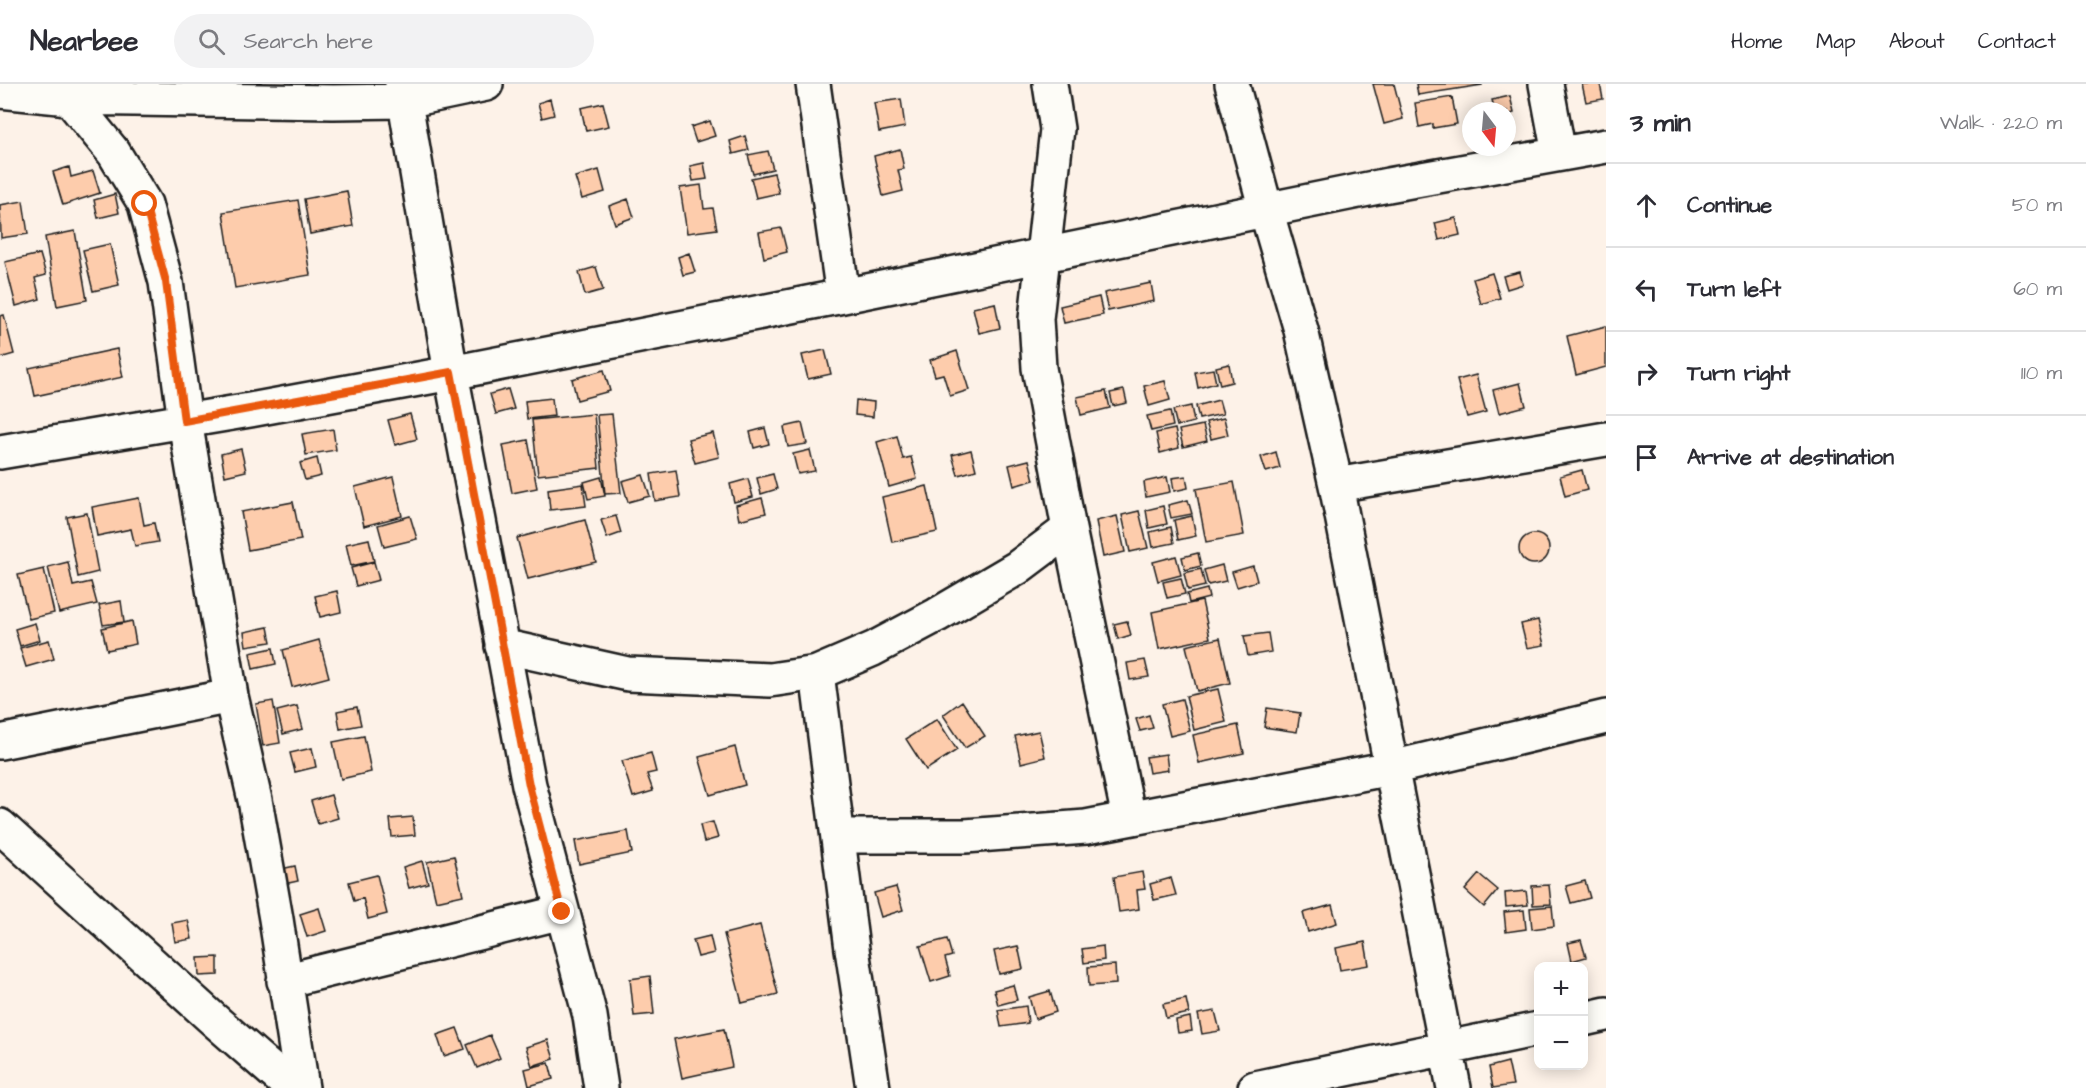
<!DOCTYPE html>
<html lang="en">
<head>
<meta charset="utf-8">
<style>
	:root { --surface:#fff; --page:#f2f2f3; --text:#2b2b33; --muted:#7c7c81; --line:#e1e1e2 }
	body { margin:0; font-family:"Architects Daughter",sans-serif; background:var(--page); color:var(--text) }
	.controls { position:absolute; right:18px; bottom:18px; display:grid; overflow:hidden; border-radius:12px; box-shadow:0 3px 15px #0003 }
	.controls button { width:54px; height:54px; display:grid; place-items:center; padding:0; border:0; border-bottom:2px solid var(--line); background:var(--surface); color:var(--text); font:30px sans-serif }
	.compass { position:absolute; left:1462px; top:18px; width:54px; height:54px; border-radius:50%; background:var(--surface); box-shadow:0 3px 15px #0003; rotate:164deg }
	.stop { position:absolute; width:18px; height:18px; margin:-14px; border:4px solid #ea580c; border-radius:50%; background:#fff }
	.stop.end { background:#ea580c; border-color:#fff; box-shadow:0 2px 6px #0008 }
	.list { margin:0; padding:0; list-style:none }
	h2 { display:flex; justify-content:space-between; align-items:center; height:78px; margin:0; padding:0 24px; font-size:26px }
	h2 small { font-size:20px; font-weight:400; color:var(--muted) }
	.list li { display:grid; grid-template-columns:39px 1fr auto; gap:18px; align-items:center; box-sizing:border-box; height:84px; padding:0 24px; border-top:2px solid var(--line) }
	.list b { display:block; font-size:22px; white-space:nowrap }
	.list em { font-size:20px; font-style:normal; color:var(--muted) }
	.icon { flex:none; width:33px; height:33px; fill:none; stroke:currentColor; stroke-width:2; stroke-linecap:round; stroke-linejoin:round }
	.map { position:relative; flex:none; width:1606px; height:1004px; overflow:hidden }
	header { display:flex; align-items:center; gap:36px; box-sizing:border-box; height:84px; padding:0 30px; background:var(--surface); border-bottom:2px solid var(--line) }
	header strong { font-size:28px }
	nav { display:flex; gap:33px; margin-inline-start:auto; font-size:21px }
	.search { width:420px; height:54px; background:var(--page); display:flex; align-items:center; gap:15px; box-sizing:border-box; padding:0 21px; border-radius:33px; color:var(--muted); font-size:22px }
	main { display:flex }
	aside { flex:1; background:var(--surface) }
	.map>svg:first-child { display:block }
	.building { fill:#fdccac; stroke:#1c1c1c; stroke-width:1.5 }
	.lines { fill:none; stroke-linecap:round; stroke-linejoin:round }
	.minor-casing { stroke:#1c1c1c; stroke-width:38 }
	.minor { stroke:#fdfcf7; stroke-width:33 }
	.route { stroke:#ea580c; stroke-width:8 }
</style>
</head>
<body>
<header>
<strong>Nearbee</strong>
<div class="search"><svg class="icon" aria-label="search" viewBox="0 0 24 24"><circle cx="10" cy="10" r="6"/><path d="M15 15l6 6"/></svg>Search here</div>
<nav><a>Home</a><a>Map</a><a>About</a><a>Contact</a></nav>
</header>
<main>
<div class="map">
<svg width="1606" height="1004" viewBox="0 0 1606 1004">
	<rect width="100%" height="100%" fill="#fdf2e8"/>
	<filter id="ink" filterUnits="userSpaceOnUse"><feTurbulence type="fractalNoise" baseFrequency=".0167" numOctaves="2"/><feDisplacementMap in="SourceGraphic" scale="12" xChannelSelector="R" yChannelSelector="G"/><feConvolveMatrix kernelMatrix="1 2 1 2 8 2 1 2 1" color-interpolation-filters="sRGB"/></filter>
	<g filter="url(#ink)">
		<path class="building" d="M 1373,0 L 1394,0 L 1403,35 L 1384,40 Z
			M 1416,0 L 1482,0 L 1482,1 L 1418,11 Z
			M 1582,0 L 1600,0 L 1603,15 L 1586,18 Z
			M 1510,12 L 1514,29 L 1507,31 L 1507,27 L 1495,27 L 1492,16 Z
			M 1452,13 L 1457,40 L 1433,44 L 1433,40 L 1419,43 L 1415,19 Z
			M 550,15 L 554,31 L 542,34 L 538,19 Z
			M 901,15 L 905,43 L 879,48 L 874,19 Z
			M 603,19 L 609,42 L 586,47 L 581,24 Z
			M 710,37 L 715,52 L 696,58 L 691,43 Z
			M 745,52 L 749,66 L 733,70 L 730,57 Z
			M 900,65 L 904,85 L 898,86 L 903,107 L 883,112 L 874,72 Z
			M 768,67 L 773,85 L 753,90 L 748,71 Z
			M 704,79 L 707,95 L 693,97 L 690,82 Z
			M 69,83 L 71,93 L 93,87 L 100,109 L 63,121 L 53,88 Z
			M 599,86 L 605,108 L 582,115 L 575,93 Z
			M 774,89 L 779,109 L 756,114 L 751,94 Z
			M 701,101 L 704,125 L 713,124 L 717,145 L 687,149 L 680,104 Z
			M 347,107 L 353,142 L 310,150 L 304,115 Z
			M 115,110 L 119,129 L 98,134 L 94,116 Z
			M 628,115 L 634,133 L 615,140 L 609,122 Z
			M 298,116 L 310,191 L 235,204 L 223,128 Z
			M 23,117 L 28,150 L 1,154 L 0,121 Z
			M 1456,134 L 1460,151 L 1439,156 L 1435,139 Z
			M 781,144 L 787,168 L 764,174 L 759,148 Z
			M 75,147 L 87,216 L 57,222 L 45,153 Z
			M 110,160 L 119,201 L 93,207 L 83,166 Z
			M 689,169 L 695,188 L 683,191 L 678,173 Z
			M 40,170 L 46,191 L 35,194 L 40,215 L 16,222 L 5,178 Z
			M 596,183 L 603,206 L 585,211 L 579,188 Z
			M 1520,188 L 1523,200 L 1507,205 L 1503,192 Z
			M 1492,189 L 1500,214 L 1481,220 L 1473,195 Z
			M 1151,199 L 1154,217 L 1108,227 L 1104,209 Z
			M 1099,213 L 1103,231 L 1064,239 L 1060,222 Z
			M 995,219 L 1000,244 L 979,249 L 973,224 Z
			M 4,231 L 14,270 L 0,274 L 0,232 Z
			M 1606,242 L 1606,283 L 1576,291 L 1567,252 Z
			M 117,265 L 123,293 L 35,312 L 29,284 Z
			M 825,266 L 831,290 L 808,295 L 802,271 Z
			M 957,267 L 969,306 L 950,312 L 943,290 L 935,292 L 930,276 Z
			M 1229,280 L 1232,298 L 1220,301 L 1216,283 Z
			M 1213,285 L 1216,299 L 1198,304 L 1195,288 Z
			M 604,286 L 610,307 L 577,316 L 572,295 Z
			M 1476,291 L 1486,328 L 1467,333 L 1457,296 Z
			M 1165,297 L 1170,316 L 1149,322 L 1144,302 Z
			M 1520,299 L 1526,322 L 1499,329 L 1493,306 Z
			M 508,305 L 514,325 L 496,330 L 490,310 Z
			M 1124,306 L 1127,319 L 1113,322 L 1110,309 Z
			M 1106,307 L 1110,324 L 1081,331 L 1077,313 Z
			M 552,314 L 554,332 L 527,335 L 525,317 Z
			M 856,316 L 874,318 L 873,333 L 855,331 Z
			M 1219,316 L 1223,330 L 1199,335 L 1196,322 Z
			M 1191,322 L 1194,338 L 1177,342 L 1173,326 Z
			M 1170,327 L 1173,342 L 1151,347 L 1147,332 Z
			M 410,330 L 417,355 L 395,361 L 388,336 Z
			M 594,330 L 599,384 L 538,391 L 532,336 Z
			M 612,330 L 621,409 L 605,410 L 597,331 Z
			M 1224,334 L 1228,351 L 1211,355 L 1206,338 Z
			M 802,339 L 807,360 L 788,363 L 784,343 Z
			M 1203,341 L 1207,357 L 1183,363 L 1179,346 Z
			M 765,344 L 769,360 L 754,364 L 750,348 Z
			M 333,345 L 336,366 L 306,371 L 302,350 Z
			M 1175,345 L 1179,364 L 1160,369 L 1156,349 Z
			M 713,349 L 719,373 L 695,379 L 688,355 Z
			M 897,352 L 903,375 L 911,373 L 917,395 L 889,403 L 877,358 Z
			M 528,356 L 537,404 L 512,409 L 503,361 Z
			M 241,365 L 246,387 L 225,392 L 221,370 Z
			M 810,366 L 815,387 L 798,390 L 793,370 Z
			M 971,366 L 976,386 L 958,391 L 952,371 Z
			M 1276,368 L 1280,384 L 1266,388 L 1261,373 Z
			M 317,374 L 321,392 L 305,396 L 300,379 Z
			M 1029,376 L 1034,396 L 1014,402 L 1009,381 Z
			M 676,386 L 680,413 L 655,417 L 651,390 Z
			M 1582,386 L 1587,406 L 1565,412 L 1560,392 Z
			M 773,390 L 777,405 L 761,410 L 757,394 Z
			M 643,391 L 650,412 L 628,418 L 622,397 Z
			M 1186,392 L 1188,404 L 1174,407 L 1172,394 Z
			M 393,393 L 402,432 L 364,442 L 355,403 Z
			M 601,393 L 605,412 L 588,415 L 584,398 Z
			M 1167,393 L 1170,408 L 1146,413 L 1144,398 Z
			M 748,395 L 753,413 L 734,418 L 730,400 Z
			M 1234,398 L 1244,451 L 1206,458 L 1196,405 Z
			M 583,400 L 586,422 L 550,426 L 548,405 Z
			M 927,402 L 937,448 L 892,458 L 882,413 Z
			M 139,414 L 144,441 L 154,439 L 158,458 L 135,462 L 131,445 L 97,452 L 92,423 Z
			M 762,414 L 766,429 L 739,436 L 736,421 Z
			M 1188,416 L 1192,430 L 1171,434 L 1168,421 Z
			M 293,418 L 301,456 L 248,466 L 241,428 Z
			M 1163,422 L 1167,440 L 1149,444 L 1146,426 Z
			M 1139,427 L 1148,464 L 1130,468 L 1122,431 Z
			M 87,429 L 98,488 L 78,493 L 67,433 Z
			M 410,432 L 417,455 L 384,463 L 378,441 Z
			M 616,432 L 621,449 L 607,454 L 601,436 Z
			M 1117,432 L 1125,468 L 1103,473 L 1096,437 Z
			M 1192,432 L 1196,452 L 1178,456 L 1174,436 Z
			M 585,436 L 596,478 L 528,495 L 517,454 Z
			M 1171,443 L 1174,459 L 1153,463 L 1150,448 Z
			M1519 465a15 15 0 1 1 30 0a15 15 0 1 1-30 0Z
			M 369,455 L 374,477 L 351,482 L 346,460 Z
			M 1198,469 L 1201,482 L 1185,486 L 1182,473 Z
			M 1176,472 L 1181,491 L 1158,497 L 1153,478 Z
			M 68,478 L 73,502 L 91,498 L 97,520 L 59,529 L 48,483 Z
			M 374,478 L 379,496 L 356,502 L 351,484 Z
			M 1222,481 L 1226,497 L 1208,501 L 1204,486 Z
			M 1253,482 L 1257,497 L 1237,503 L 1232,488 Z
			M 44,485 L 54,529 L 29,535 L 18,491 Z
			M 1201,485 L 1205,502 L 1188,506 L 1184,489 Z
			M 1181,494 L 1185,510 L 1167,514 L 1163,498 Z
			M 1207,505 L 1209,514 L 1189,519 L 1187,510 Z
			M 337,507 L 341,528 L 320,533 L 315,512 Z
			M 121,517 L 124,538 L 103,541 L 99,521 Z
			M 1202,517 L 1210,554 L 1159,565 L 1152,528 Z
			M 1538,536 L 1544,561 L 1527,564 L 1521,540 Z
			M 132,537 L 136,560 L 107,566 L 102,544 Z
			M 1127,537 L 1131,551 L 1118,555 L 1114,540 Z
			M 35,539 L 40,556 L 20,562 L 15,545 Z
			M 268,543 L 271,558 L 246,562 L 244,548 Z
			M 1268,549 L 1271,568 L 1248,572 L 1244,552 Z
			M 1220,554 L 1230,599 L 1197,607 L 1186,562 Z
			M 49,556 L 54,575 L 26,583 L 20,564 Z
			M 319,556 L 329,593 L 292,603 L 283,566 Z
			M 273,564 L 276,580 L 253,585 L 250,569 Z
			M 1145,576 L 1149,593 L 1130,596 L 1127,579 Z
			M 1218,605 L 1226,638 L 1194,646 L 1186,612 Z
			M 1182,615 L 1190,647 L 1170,652 L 1162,620 Z
			M 273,617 L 280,659 L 263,662 L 256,620 Z
			M 962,617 L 985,652 L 965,664 L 943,631 Z
			M 297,622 L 303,645 L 283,650 L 277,627 Z
			M 357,623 L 361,641 L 340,645 L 337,627 Z
			M 1267,624 L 1300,629 L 1297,648 L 1264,643 Z
			M 1149,631 L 1153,644 L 1140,647 L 1136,635 Z
			M 937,635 L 957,666 L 926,686 L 906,655 Z
			M 1238,641 L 1244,669 L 1199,679 L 1193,651 Z
			M 1039,647 L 1045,673 L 1021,679 L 1015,652 Z
			M 364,652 L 371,688 L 341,695 L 333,658 Z
			M 735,663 L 745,701 L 710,711 L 699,673 Z
			M 312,664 L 316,683 L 295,688 L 290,669 Z
			M 651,669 L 656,688 L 647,690 L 653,707 L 633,713 L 622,677 Z
			M 1166,670 L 1168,686 L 1149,689 L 1146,673 Z
			M 331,711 L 338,734 L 318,740 L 311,717 Z
			M 413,733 L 415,751 L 392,753 L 390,735 Z
			M 713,738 L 718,754 L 704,758 L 700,741 Z
			M 628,747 L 632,769 L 579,780 L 575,757 Z
			M 454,772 L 463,811 L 436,817 L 427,778 Z
			M 422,777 L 428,799 L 409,804 L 403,783 Z
			M 295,782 L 298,797 L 284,800 L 281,785 Z
			M 1142,788 L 1145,805 L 1137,806 L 1139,825 L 1119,828 L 1114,793 Z
			M 1479,790 L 1498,806 L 1484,823 L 1465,806 Z
			M 377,791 L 387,830 L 368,835 L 363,814 L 354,817 L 349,798 Z
			M 1171,794 L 1176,811 L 1154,816 L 1150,800 Z
			M 1585,797 L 1590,814 L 1571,819 L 1566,802 Z
			M 1549,801 L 1551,820 L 1533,821 L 1532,802 Z
			M 896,803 L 903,826 L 881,833 L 874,809 Z
			M 1526,807 L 1528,821 L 1506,823 L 1505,809 Z
			M 1332,821 L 1337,839 L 1308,848 L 1303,829 Z
			M 1552,822 L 1554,842 L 1532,845 L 1530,824 Z
			M 319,824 L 326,847 L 307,853 L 300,830 Z
			M 1524,826 L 1526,845 L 1506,848 L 1504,828 Z
			M 188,836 L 192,855 L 175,858 L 172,839 Z
			M 760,841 L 778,910 L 742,919 L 724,850 Z
			M 710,852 L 714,869 L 698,873 L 693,856 Z
			M 947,855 L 952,872 L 945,874 L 950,892 L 931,898 L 920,862 Z
			M 1581,856 L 1586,873 L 1572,877 L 1568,859 Z
			M 1365,858 L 1369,881 L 1340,886 L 1336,864 Z
			M 1018,862 L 1023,885 L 999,890 L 994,867 Z
			M 1103,862 L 1104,876 L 1084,879 L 1082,865 Z
			M 218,873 L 218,891 L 199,892 L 198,874 Z
			M 1115,881 L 1116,900 L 1089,902 L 1088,883 Z
			M 650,892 L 654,930 L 634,932 L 630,895 Z
			M 1013,901 L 1017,916 L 998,921 L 994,906 Z
			M 1050,907 L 1056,928 L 1035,935 L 1029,913 Z
			M 1186,915 L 1189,929 L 1166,934 L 1163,920 Z
			M 1026,922 L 1028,939 L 1001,943 L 998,926 Z
			M 1215,927 L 1220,947 L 1202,950 L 1198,930 Z
			M 1190,933 L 1192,947 L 1178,949 L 1176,936 Z
			M 457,944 L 465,965 L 444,972 L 437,951 Z
			M 724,945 L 732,983 L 682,994 L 674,955 Z
			M 490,951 L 500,974 L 477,984 L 467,961 Z
			M 548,956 L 554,975 L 532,982 L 526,963 Z
			M 1508,978 L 1513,1001 L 1493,1004 L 1489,983 Z
			M 549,979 L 553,995 L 529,1002 L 525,985 Z"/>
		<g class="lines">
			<defs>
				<path id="minor" d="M 402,0 L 451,289 L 529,701 L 590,932 L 601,1004
					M 813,0 L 843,212
					M 1050,0 L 1057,45 L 1036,235 L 1039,284 L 1069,445 L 1129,734
					M 1232,0 L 1266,126 L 1301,246 L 1336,401 L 1454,1004
					M 1546,0 L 1559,70
					M 0,7 L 69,14 L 333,18 L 405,17 L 486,0
					M 69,14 L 114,69 L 145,120 L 166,198 L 185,337 L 231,612 L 255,716 L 276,835 L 302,1004
					M 0,368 L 250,326 L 451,289 L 843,212 L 1388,101 L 1606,62
					M 1336,401 L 1606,355
					M 502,562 L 628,590 L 770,596 L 817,589 L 873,565 L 937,531 L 1017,484 L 1069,445
					M 817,589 L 852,865 L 873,1004
					M 0,658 L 231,612
					M 0,742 L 213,935 L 292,1004
					M 838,752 L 965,752 L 1086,743 L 1391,684 L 1606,633
					M 284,897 L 562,828
					M 1584,935 L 1606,930
					M 1255,1004 L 1538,945"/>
			</defs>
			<use href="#minor" class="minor-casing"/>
			<use href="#minor" class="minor"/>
		</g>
	</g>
	<g class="lines" filter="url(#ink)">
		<path class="route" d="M 145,120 L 166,198 L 184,337 L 451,288 L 529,701 L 562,828"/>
	</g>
</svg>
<div class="controls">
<button>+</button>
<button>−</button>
</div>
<svg class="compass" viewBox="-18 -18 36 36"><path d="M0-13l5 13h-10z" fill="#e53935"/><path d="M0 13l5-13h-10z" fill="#7c7c81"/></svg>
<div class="stop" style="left:145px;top:120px"></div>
<div class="stop end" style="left:562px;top:828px"></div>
</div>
<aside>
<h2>3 min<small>Walk · 220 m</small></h2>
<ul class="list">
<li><svg class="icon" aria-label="ahead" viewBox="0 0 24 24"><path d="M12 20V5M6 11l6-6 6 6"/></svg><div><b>Continue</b></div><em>50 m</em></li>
<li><svg class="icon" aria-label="left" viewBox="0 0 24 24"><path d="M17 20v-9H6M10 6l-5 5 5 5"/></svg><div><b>Turn left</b></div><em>60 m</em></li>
<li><svg class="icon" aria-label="right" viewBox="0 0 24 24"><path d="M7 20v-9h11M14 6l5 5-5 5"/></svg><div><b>Turn right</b></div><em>110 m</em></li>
<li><svg class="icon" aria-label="arrive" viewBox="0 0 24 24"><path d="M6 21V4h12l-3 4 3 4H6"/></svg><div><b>Arrive at destination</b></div></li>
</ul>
</aside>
</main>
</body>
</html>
